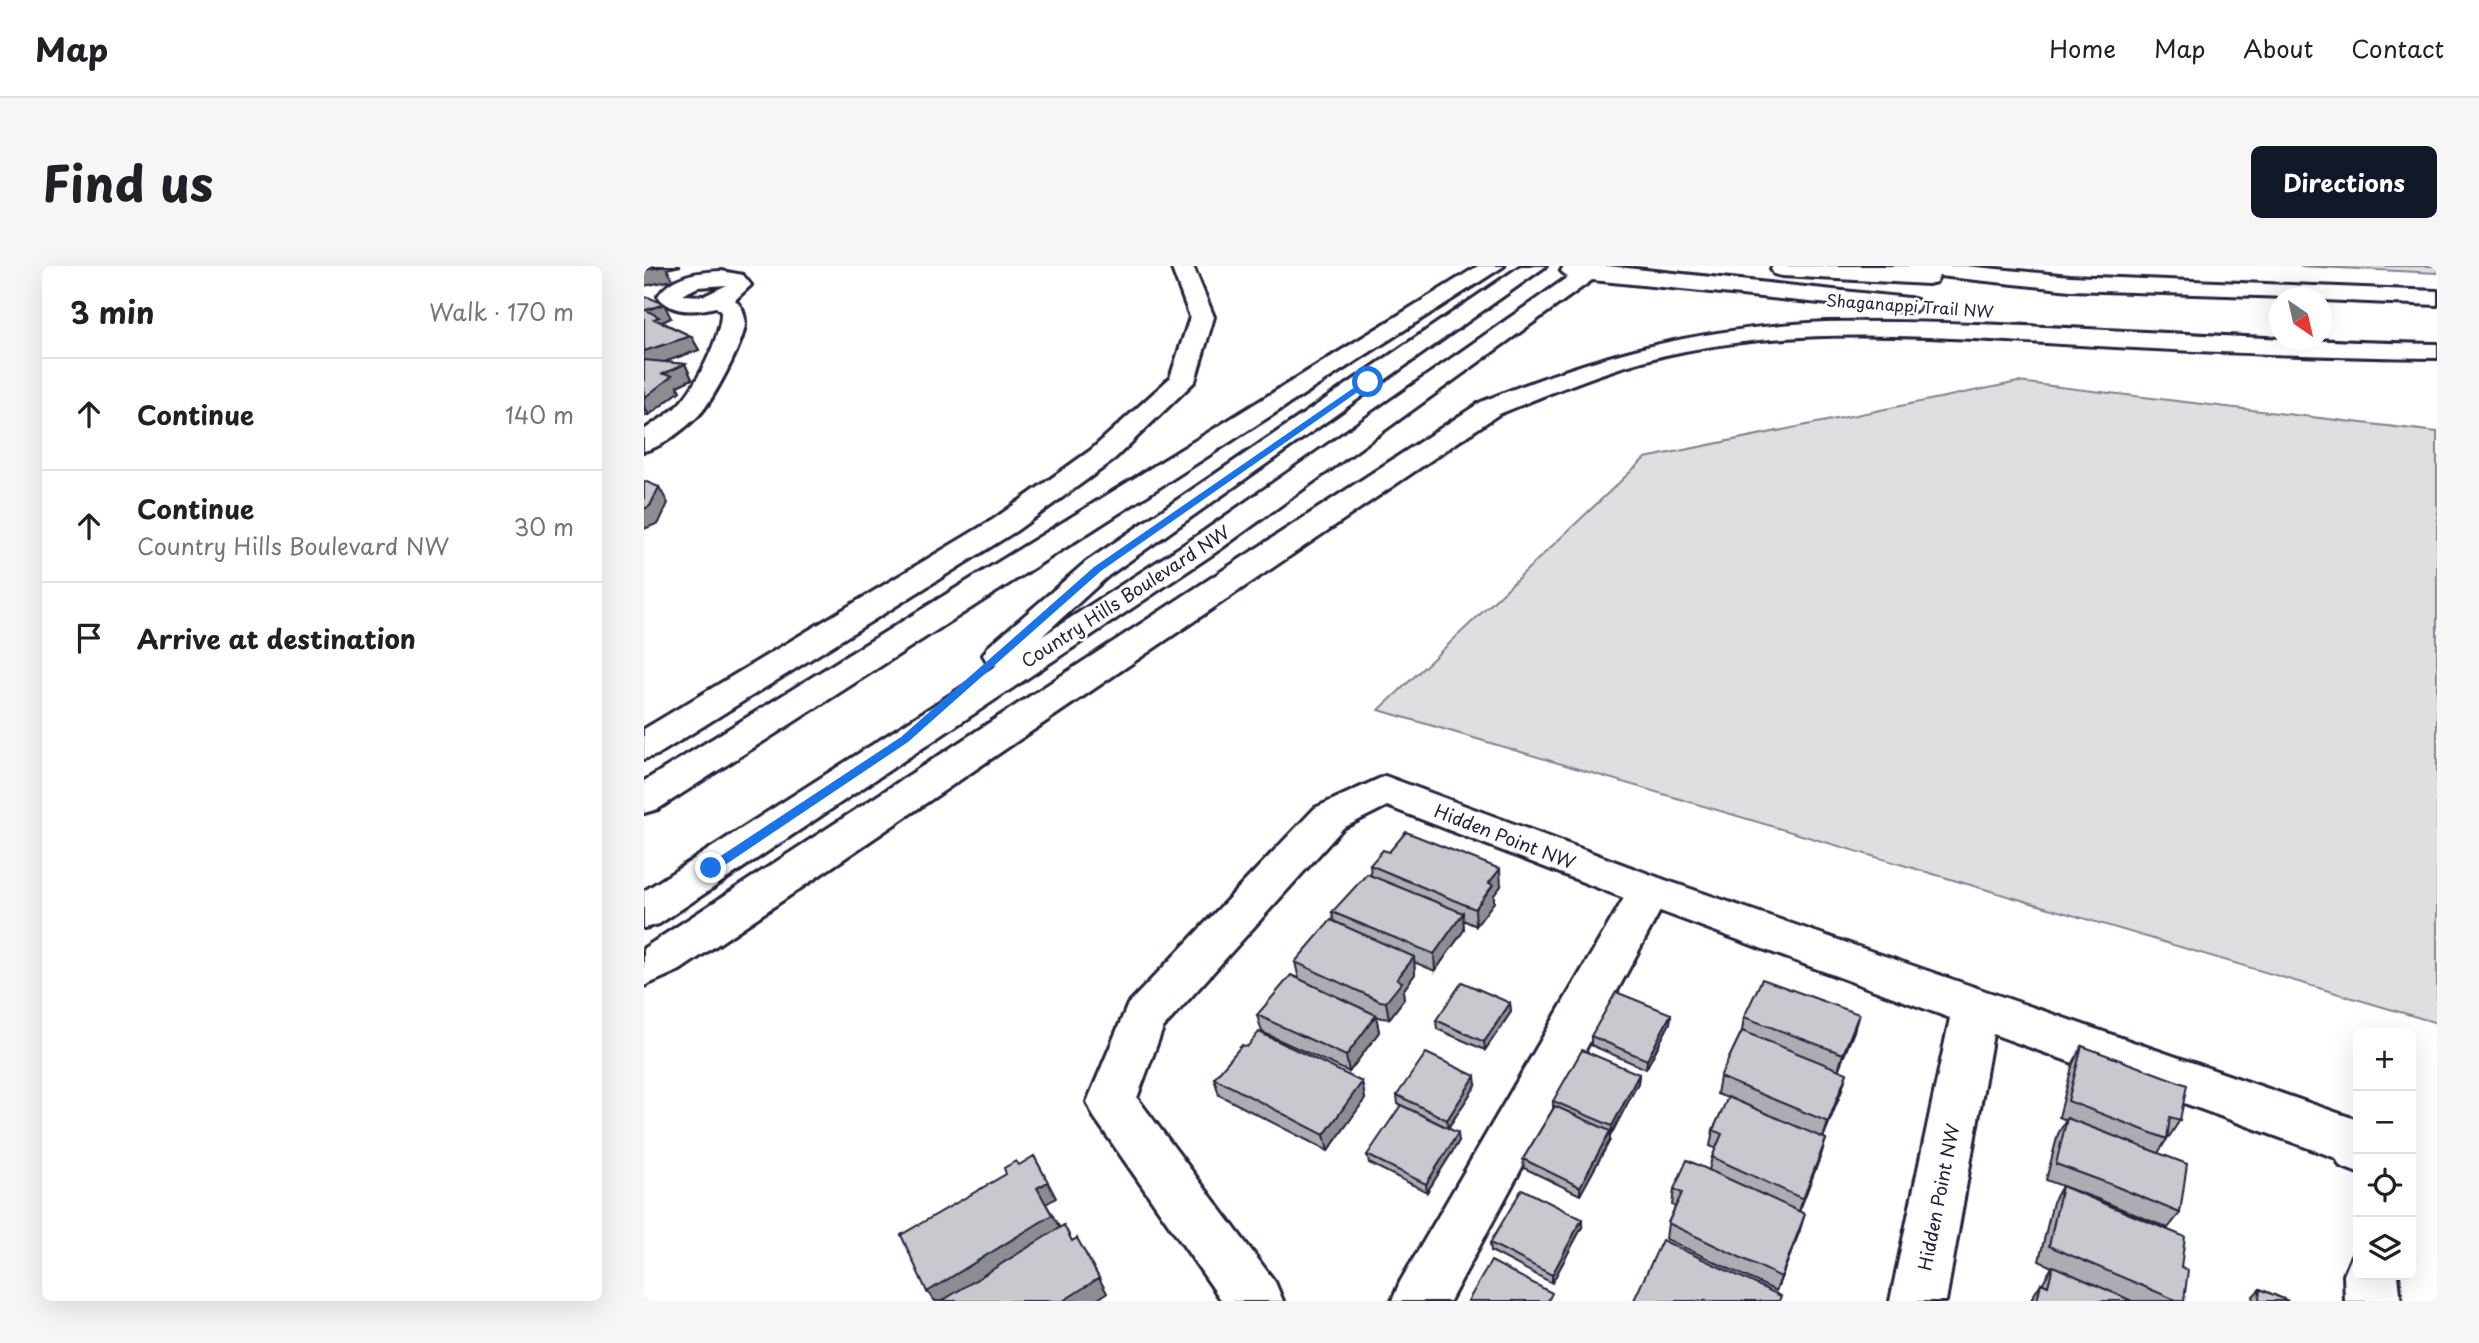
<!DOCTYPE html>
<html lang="en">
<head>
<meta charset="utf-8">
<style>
	:root { --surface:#fff; --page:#f6f6f6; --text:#202124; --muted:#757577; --line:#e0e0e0; --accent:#111827 }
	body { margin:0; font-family:"Playpen Sans",sans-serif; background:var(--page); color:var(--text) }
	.controls { position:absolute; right:21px; bottom:21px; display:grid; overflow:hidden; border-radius:10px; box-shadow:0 7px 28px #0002 }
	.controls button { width:63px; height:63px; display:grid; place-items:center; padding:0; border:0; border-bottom:2px solid var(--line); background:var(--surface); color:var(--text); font:35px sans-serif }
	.compass { position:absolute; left:1625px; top:21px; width:63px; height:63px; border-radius:50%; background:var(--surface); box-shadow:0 7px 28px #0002; rotate:146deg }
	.stop { position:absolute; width:21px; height:21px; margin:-16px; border:5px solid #1a73e8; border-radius:50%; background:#fff }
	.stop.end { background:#1a73e8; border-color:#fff; box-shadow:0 2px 7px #0008 }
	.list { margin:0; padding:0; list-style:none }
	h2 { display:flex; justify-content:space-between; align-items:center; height:91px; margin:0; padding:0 28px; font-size:30px }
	h2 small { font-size:23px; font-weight:400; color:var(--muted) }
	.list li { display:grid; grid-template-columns:46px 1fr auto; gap:21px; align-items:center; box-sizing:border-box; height:112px; padding:0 28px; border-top:2px solid var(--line) }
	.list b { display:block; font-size:26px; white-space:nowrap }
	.list p { margin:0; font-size:23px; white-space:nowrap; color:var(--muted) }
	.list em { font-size:23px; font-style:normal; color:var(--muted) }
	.icon { flex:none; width:38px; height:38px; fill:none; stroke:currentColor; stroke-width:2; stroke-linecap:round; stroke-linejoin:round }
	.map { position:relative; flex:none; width:1793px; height:1035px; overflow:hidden; border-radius:10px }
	header { display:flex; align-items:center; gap:42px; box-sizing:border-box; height:98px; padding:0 35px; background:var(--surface); border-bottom:2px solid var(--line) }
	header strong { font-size:33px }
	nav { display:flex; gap:38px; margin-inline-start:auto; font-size:24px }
	.intro { display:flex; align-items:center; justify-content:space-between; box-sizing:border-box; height:168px; padding:0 42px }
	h1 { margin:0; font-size:49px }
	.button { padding:18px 32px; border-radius:10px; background:var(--accent); color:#fff; font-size:24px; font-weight:700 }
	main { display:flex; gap:42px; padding:0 42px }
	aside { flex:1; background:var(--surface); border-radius:10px; box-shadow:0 7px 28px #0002 }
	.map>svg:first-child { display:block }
	.green { fill:#dfdfe2; stroke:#80808e; stroke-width:2 }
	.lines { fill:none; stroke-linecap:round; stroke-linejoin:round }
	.minor-casing { stroke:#22223b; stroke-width:6 }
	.major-casing { stroke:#22223b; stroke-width:6 }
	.minor { fill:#fff; fill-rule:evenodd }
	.major { fill:#fff; fill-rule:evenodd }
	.wall { fill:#acacb2; stroke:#22223b; stroke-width:2 }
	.shaded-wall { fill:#8c8c91; stroke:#22223b; stroke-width:2 }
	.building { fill:#c8c8cf; stroke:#22223b; stroke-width:2 }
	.route { fill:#1a73e8 }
	.labels { text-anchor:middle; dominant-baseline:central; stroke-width:5; stroke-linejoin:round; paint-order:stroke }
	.far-street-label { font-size:16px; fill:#22223b; stroke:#fff }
	.street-label { font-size:18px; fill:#22223b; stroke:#fff }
</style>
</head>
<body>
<header>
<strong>Map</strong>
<nav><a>Home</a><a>Map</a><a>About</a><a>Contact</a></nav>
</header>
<div class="intro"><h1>Find us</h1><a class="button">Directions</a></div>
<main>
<aside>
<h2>3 min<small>Walk · 170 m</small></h2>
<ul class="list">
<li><svg class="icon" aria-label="ahead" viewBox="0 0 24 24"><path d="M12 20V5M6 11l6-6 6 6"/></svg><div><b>Continue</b></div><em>140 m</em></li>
<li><svg class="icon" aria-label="ahead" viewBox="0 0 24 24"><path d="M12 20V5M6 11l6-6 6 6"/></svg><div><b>Continue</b><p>Country Hills Boulevard NW</p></div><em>30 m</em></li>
<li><svg class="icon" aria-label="arrive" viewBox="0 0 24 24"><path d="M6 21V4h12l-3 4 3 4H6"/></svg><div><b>Arrive at destination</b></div></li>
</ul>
</aside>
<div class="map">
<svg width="1793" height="1035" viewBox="0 0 1793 1035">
	<rect width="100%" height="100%" fill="#fff"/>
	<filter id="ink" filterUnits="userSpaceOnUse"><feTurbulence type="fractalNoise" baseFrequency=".0143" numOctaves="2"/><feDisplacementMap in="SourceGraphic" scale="14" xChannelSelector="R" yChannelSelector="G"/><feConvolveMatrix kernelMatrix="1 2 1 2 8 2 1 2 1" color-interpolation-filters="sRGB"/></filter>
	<g filter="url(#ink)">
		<path class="green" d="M 1655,0 L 1793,0 L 1793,7 Z
			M 1374,116 L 1793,166 L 1793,757 L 735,444 L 1001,192 Z"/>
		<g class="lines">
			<defs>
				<path id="minor" d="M 77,5 L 99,9 L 107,19 L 91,34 C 98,41 101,47 101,58 C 100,76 68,137 54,150 C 40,163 18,181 0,185 L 0,164 C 11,156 26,148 35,138 C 52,121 78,69 77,46 L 72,41 C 52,46 26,48 14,30 C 28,9 53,6 77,5 ZM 83,19 L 60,30 L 38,29 L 54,21 Z
					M 741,510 L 1021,614 L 1714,854 L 1714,907 L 1696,900 L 1692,892 L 1349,768 L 1302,1035 L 1246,1035 L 1306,752 L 1016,645 L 806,1035 L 748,1035 L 756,1016 L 980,632 L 743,540 L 699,562 L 519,762 L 493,832 L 631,1016 L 639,1035 L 578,1035 L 450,851 L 443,836 L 484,738 L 671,542 Z
					M 1714,987 L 1714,1009 L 1754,1009 L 1757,1035 L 1701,1035 L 1700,1009 L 1708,990 Z"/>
				<path id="major" d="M 527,0 L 549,0 L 570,51 L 551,115 L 467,196 L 372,265 L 13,489 L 0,493 L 0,463 L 350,253 L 447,184 L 526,112 L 546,51 Z
					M 834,0 L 860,0 L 14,543 L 0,547 L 0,515 Z
					M 877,0 L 902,0 L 464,310 L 397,371 L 553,270 L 924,11 L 917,5 L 920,0 L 964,0 L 1265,32 L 1273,34 L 1276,39 L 1273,44 L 1265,46 L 948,14 L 575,284 L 15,658 L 0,662 L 0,625 L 353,399 L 344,397 L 339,389 L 344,381 L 442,296 Z
					M 1129,0 L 1322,0 L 1426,10 L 1793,25 L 1793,39 L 1678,34 L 1678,32 L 1426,24 L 1295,10 L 1292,16 L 1284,18 L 1138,10 L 1130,8 L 1127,3 Z
					M 1182,56 C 1385,54 1589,75 1793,78 L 1793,92 C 1667,91 1542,85 1417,78 C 1292,71 1165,60 1041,85 C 977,97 916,123 855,148 L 36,704 L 0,720 L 0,682 L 837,136 C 955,88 1054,62 1182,56 Z"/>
			</defs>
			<use href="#minor" class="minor-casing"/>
			<use href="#major" class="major-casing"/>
			<use href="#minor" class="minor"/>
			<use href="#major" class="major"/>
		</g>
		<path class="wall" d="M 0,31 L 27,52 L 18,56 L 47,70 L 55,84 L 19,96 L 41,98 L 48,113 L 33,120 L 36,125 L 5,149 L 0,149 Z
			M 726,599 L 857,620 L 850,629 L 850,636 L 832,660 L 819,654 L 820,664 L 791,705 L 770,696 L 771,708 L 759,725 L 760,733 L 745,753 L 738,752 L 732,750 L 735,766 L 705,806 L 618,766 L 613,749 L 655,713 L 651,696 L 690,656 L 688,646 L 727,610 Z
			M 866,737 L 867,746 L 841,784 L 793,763 L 792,754 Z
			M 1027,748 L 1026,757 L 1002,803 L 947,779 L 947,770 Z
			M 1100,751 L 1210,765 L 1194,804 L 1198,824 L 1179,872 L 1182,873 L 1177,889 L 1155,945 L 1156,964 L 1132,1025 L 1022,973 L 1024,957 L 1031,941 L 1028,939 L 1030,923 L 1065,904 L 1068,891 L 1072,883 L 1066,880 L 1069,864 L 1084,832 L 1073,828 L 1076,811 L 1098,765 Z
			M 1438,780 L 1536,854 L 1525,871 L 1524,870 L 1523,873 L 1514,887 L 1536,947 L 1524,962 L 1456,934 L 1402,914 L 1414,868 L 1422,854 L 1415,851 L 1429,797 Z
			M 603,781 L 718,816 L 721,833 L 684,885 L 575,829 L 570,812 Z
			M 995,808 L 994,817 L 966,869 L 966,874 L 936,929 L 880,902 L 879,893 L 909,843 L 909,835 Z
			M 832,819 L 804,862 L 815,875 L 783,926 L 725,897 L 723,889 L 798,859 L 754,838 L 753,829 Z
			M 1418,920 L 1537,1001 L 1534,1035 L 1387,1035 L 1388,1032 L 1397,1017 L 1398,1018 L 1408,1001 L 1395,995 L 1409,936 Z
			M 938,961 L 908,1017 L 847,985 L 846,977 Z
			M 1616,1023 L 1644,1035 L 1608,1035 L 1609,1030 Z"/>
		<path class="shaded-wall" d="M 21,0 L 37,0 L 23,3 L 29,14 L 0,20 L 0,4 Z
			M 0,31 L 6,43 L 20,38 L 27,52 L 18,56 L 17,67 L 0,40 Z
			M 47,70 L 55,84 L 0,103 L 0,85 Z
			M 41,98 L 48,113 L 33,120 L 36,125 L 5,149 L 0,140 L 0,132 L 19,108 Z
			M 15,221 L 24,237 L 15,257 L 0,263 L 0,243 Z
			M 856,603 L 857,620 L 850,629 L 850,636 L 832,660 L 831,643 L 845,617 Z
			M 819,647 L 820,664 L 791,705 L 790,688 Z
			M 770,691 L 771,708 L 759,725 L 760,733 L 745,753 L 742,736 L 753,713 Z
			M 866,737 L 867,746 L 841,784 L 840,776 Z
			M 1027,748 L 1026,757 L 1002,803 L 1003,794 Z
			M 1215,748 L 1210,765 L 1194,805 L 1199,788 Z
			M 732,749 L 735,766 L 705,806 L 702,790 Z
			M 1203,807 L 1198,824 L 1179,872 L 1184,856 Z
			M 995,808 L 994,817 L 967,869 L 968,860 Z
			M 831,810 L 832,819 L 804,862 L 803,854 Z
			M 718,816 L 721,833 L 684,885 L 680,869 Z
			M 966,865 L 966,874 L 936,929 L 936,921 Z
			M 814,867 L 815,875 L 783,926 L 782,918 Z
			M 1182,873 L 1177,889 L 1154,949 L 1159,933 Z
			M 390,890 L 412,932 L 402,938 L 417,964 L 304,1035 L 291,1035 L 283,1026 L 393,922 Z
			M 1161,948 L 1156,964 L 1132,1025 L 1137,1011 Z
			M 938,953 L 938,961 L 908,1017 L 908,1009 Z
			M 442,988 L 463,1027 L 451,1035 L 419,1035 Z"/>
		<path class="building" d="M 0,0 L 21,0 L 0,4 Z
			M 4,31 L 20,38 L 2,44 L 15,51 L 10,53 L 47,70 L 0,85 L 0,32 Z
			M 0,94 L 41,98 L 19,108 L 28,110 L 0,132 Z
			M 0,215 L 15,221 L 6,240 L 0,243 Z
			M 762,566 L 856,603 L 845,617 L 849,619 L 831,643 L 726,599 L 739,584 L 745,586 Z
			M 723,608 L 819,647 L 790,688 L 688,646 Z
			M 687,654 L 770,691 L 753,713 L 758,716 L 742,736 L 736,735 L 651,696 Z
			M 647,709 L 732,749 L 702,790 L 613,749 Z
			M 1118,713 L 1215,748 L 1199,788 L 1100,751 Z
			M 818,716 L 866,737 L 840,776 L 792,754 Z
			M 972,726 L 1027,748 L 1003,794 L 947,770 Z
			M 1098,765 L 1203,807 L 1184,856 L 1076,811 Z
			M 615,766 L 718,816 L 680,869 L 570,812 L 598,779 L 603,781 Z
			M 1438,780 L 1543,819 L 1536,854 L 1526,851 L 1523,873 L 1424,835 Z
			M 938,784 L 995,808 L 968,860 L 909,835 Z
			M 782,787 L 831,810 L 803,854 L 753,829 Z
			M 1084,831 L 1182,873 L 1159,933 L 1068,891 L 1078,868 L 1069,864 Z
			M 757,839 L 814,867 L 782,918 L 723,889 Z
			M 911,840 L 966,865 L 936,921 L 879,893 Z
			M 1423,852 L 1543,898 L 1536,947 L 1466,918 L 1412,898 Z
			M 390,890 L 404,916 L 393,922 L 408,949 L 283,1026 L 257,969 L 362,908 L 360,902 L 372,895 L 375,899 Z
			M 1043,894 L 1161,948 L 1137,1011 L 1024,957 L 1038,927 L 1030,923 Z
			M 1418,920 L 1541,971 L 1537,1001 L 1544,1004 L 1540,1035 L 1534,1035 L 1405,980 Z
			M 878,923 L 938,953 L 908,1009 L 846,977 Z
			M 420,959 L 428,975 L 433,972 L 455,1012 L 419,1035 L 298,1035 Z
			M 1018,974 L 1137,1030 L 1135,1035 L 992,1035 L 990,1034 Z
			M 847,995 L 908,1027 L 904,1035 L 824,1035 Z
			M 1409,1000 L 1488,1035 L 1393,1035 L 1397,1017 L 1404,1020 Z
			M 1616,1023 L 1644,1035 L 1615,1035 Z"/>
	</g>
	<path class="route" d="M 721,114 L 728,116 L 457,305 L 264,476 L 72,605 L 63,605 L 63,599 L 257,471 L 450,301 Z"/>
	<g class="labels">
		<g class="far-street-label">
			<text transform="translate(1266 39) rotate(4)">Shaganappi Trail NW</text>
		</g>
		<g class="street-label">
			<text transform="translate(481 330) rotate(-33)">Country Hills Boulevard NW</text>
			<text transform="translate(861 570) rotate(21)">Hidden Point NW</text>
			<text transform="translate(1294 931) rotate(-79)">Hidden Point NW</text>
		</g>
	</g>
</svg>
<div class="controls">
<button>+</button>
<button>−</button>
<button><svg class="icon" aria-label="locate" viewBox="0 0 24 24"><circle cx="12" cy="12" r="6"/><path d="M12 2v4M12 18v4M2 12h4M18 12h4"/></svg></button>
<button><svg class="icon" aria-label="layers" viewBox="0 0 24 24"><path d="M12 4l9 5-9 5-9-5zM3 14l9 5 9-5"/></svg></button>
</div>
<svg class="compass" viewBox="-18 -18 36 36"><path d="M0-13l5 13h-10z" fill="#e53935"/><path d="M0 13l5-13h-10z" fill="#757577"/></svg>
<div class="stop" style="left:724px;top:116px"></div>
<div class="stop end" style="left:67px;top:602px"></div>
</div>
</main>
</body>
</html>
